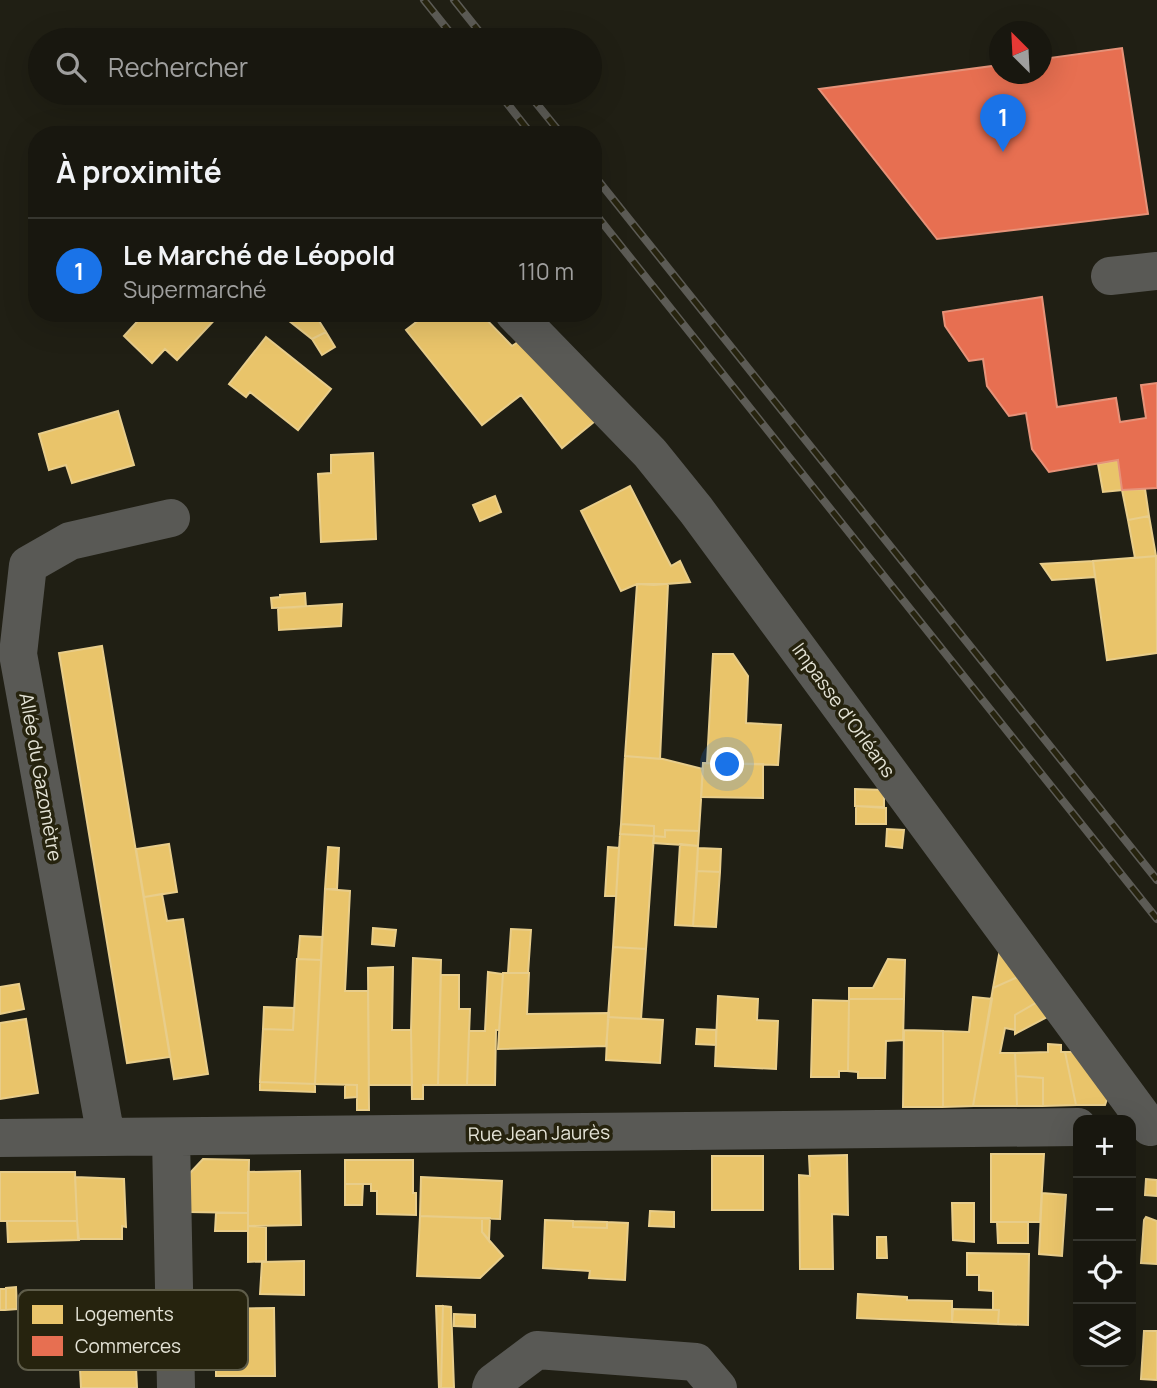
<!DOCTYPE html>
<html lang="fr">
<head>
<meta charset="utf-8">
<style>
	:root { --surface:#18170f; --page:#25241d; --text:#f1f3f6; --muted:#9f9f9e; --line:#36362f; --accent:#1a73e8 }
	body { margin:0; font-family:Manrope,sans-serif; background:var(--page); color:var(--text) }
	.controls { position:absolute; right:21px; bottom:21px; display:grid; overflow:hidden; border-radius:14px; box-shadow:0 7px 28px #0002 }
	.controls button { width:63px; height:63px; display:grid; place-items:center; padding:0; border:0; border-bottom:2px solid var(--line); background:var(--surface); color:var(--text); font:35px sans-serif }
	.compass { position:absolute; left:989px; top:21px; width:63px; height:63px; border-radius:50%; background:var(--surface); box-shadow:0 7px 28px #0002; rotate:336deg }
	.you { position:absolute; left:728px; top:765px; width:24px; height:24px; margin:-18px; border:5px solid #fff; border-radius:50%; background:#1a73e8; box-shadow:0 0 0 10px #1a73e833 }
	.badge { display:grid; place-items:center; width:46px; height:46px; border-radius:50%; background:var(--accent); color:#fff; font-size:23px; font-weight:700 }
	.pin { position:absolute; translate:-50% -58px; filter:drop-shadow(0 2px 4px #0008) }
	.pin::after { content:''; position:absolute; top:37px; width:24px; height:21px; background:inherit; clip-path:polygon(0 0,100% 0,50% 100%) }
	.list { margin:0; padding:0; list-style:none }
	h2 { display:flex; justify-content:space-between; align-items:center; height:91px; margin:0; padding:0 28px; font-size:30px }
	h2 small { font-size:23px; font-weight:400; color:var(--muted) }
	.list li { display:grid; grid-template-columns:46px 1fr auto; gap:21px; align-items:center; box-sizing:border-box; height:105px; padding:0 28px; border-top:2px solid var(--line) }
	.list b { display:block; font-size:26px; white-space:nowrap }
	.list p { margin:0; font-size:23px; white-space:nowrap; color:var(--muted) }
	.list em { font-size:23px; font-style:normal; color:var(--muted) }
	.icon { flex:none; width:38px; height:38px; fill:none; stroke:currentColor; stroke-width:2; stroke-linecap:round; stroke-linejoin:round }
	.map { position:relative; flex:none; width:1157px; height:1388px; overflow:hidden }
	.search { position:absolute; background:var(--surface); box-shadow:0 7px 28px #0002; left:28px; top:28px; width:574px; height:77px; display:flex; align-items:center; gap:18px; box-sizing:border-box; padding:0 24px; border-radius:38px; color:var(--muted); font-size:26px }
	.panel { position:absolute; background:var(--surface); box-shadow:0 7px 28px #0002; left:28px; top:126px; width:574px; height:196px; border-radius:28px }
	.map>svg:first-child { display:block }
	.homes { fill:#e9c46a; stroke:#e8cd8a; stroke-width:2 }
	.shops { fill:#e76f51; stroke:#e69279; stroke-width:2 }
	.lines { fill:none; stroke-linecap:round; stroke-linejoin:round }
	.minor { stroke:#595955; stroke-width:38 }
	.rail-casing { stroke:#5c5b55; stroke-width:8 }
	.rail { stroke:#26230e; stroke-width:5; stroke-dasharray:16; stroke-linecap:butt }
	.labels { text-anchor:middle; dominant-baseline:central; stroke-width:7; stroke-linejoin:round; paint-order:stroke }
	.street-label { font-size:19px; fill:#e4e3d6; stroke:#26230e }
	.key { fill:#26230e; stroke:#5f5d4a; stroke-width:2 }
	.key-label { font-size:19px; fill:#e4e3d6 }
</style>
</head>
<body>
<div class="map">
<svg width="1157" height="1388" viewBox="0 0 1157 1388">
	<rect width="100%" height="100%" fill="#201f14"/>
	<path class="homes" d="M 145,313 L 221,313 L 177,360 L 165,349 L 152,363 L 124,336 Z
		M 288,313 L 314,313 L 326,332 L 312,339 L 283,316 Z
		M 428,313 L 480,313 L 512,346 L 518,342 L 600,417 L 562,448 L 521,395 L 482,425 L 406,330 Z
		M 326,332 L 335,347 L 322,355 L 312,339 Z
		M 266,337 L 331,389 L 298,430 L 250,392 L 246,397 L 229,384 Z
		M 118,411 L 134,465 L 72,483 L 66,465 L 49,470 L 39,434 Z
		M 373,453 L 376,539 L 321,542 L 318,474 L 331,473 L 331,455 Z
		M 1118,460 L 1122,490 L 1103,492 L 1098,464 Z
		M 630,486 L 671,566 L 680,561 L 690,582 L 654,585 L 637,584 L 621,591 L 581,511 Z
		M 1145,489 L 1149,516 L 1128,520 L 1122,490 Z
		M 495,496 L 501,512 L 480,521 L 473,505 Z
		M 1149,516 L 1156,556 L 1135,558 L 1128,520 Z
		M 1156,556 L 1157,653 L 1107,660 L 1093,561 Z
		M 1093,561 L 1095,577 L 1052,580 L 1041,564 Z
		M 637,584 L 668,584 L 660,759 L 625,756 Z
		M 305,593 L 306,607 L 272,608 L 271,598 L 280,597 L 280,595 Z
		M 342,604 L 341,626 L 279,630 L 278,608 Z
		M 102,646 L 170,1057 L 127,1063 L 59,653 Z
		M 713,654 L 733,654 L 748,676 L 746,723 L 781,725 L 778,765 L 707,763 Z
		M 625,756 L 663,759 L 703,769 L 699,831 L 665,830 L 665,837 L 654,836 L 654,826 L 621,824 Z
		M 703,763 L 763,764 L 763,798 L 701,797 Z
		M 855,789 L 884,790 L 884,807 L 855,806 Z
		M 856,806 L 886,808 L 886,824 L 856,824 Z
		M 621,824 L 654,826 L 654,836 L 620,834 Z
		M 887,829 L 904,830 L 902,848 L 886,846 Z
		M 665,830 L 699,831 L 698,846 L 653,843 L 654,836 L 665,837 Z
		M 620,834 L 654,836 L 646,949 L 613,947 Z
		M 169,844 L 177,892 L 144,897 L 136,849 Z
		M 680,844 L 698,846 L 693,926 L 675,925 Z
		M 328,847 L 339,848 L 337,889 L 325,889 Z
		M 608,847 L 619,848 L 616,896 L 605,896 Z
		M 698,848 L 721,849 L 720,872 L 697,871 Z
		M 697,871 L 720,872 L 716,927 L 693,926 Z
		M 325,889 L 350,891 L 345,991 L 368,991 L 369,1110 L 357,1110 L 357,1085 L 315,1084 Z
		M 162,894 L 167,921 L 183,919 L 208,1074 L 174,1079 L 144,897 Z
		M 373,928 L 396,930 L 394,946 L 372,944 Z
		M 511,929 L 531,930 L 528,973 L 508,973 Z
		M 300,936 L 322,937 L 321,960 L 298,959 Z
		M 613,947 L 646,949 L 641,1019 L 608,1017 Z
		M 1000,949 L 1018,977 L 993,988 Z
		M 413,958 L 441,960 L 438,1085 L 423,1085 L 423,1099 L 412,1099 L 411,1030 Z
		M 297,959 L 321,960 L 315,1084 L 260,1082 L 263,1029 L 293,1030 Z
		M 888,959 L 905,960 L 904,999 L 849,999 L 849,988 L 873,988 Z
		M 393,967 L 392,1030 L 411,1030 L 412,1085 L 369,1085 L 368,968 Z
		M 488,972 L 503,974 L 499,1030 L 496,1030 L 495,1085 L 467,1085 L 469,1031 L 485,1031 Z
		M 503,973 L 529,973 L 527,1014 L 609,1013 L 606,1046 L 498,1049 Z
		M 441,975 L 459,975 L 459,1009 L 470,1009 L 467,1085 L 438,1085 Z
		M 1018,977 L 1039,1001 L 1015,1015 L 1015,1030 L 1005,1028 L 1000,1053 L 1015,1053 L 1017,1106 L 973,1106 L 993,988 Z
		M 19,984 L 24,1009 L 0,1014 L 0,987 Z
		M 718,996 L 758,999 L 757,1020 L 778,1021 L 776,1069 L 715,1066 Z
		M 973,997 L 992,999 L 973,1106 L 943,1107 L 943,1031 L 969,1032 Z
		M 849,999 L 904,999 L 903,1040 L 886,1041 L 885,1078 L 858,1078 L 858,1072 L 848,1071 Z
		M 813,1000 L 849,1001 L 848,1071 L 839,1071 L 839,1077 L 811,1077 Z
		M 1039,1001 L 1051,1015 L 1015,1034 L 1015,1015 Z
		M 264,1007 L 294,1008 L 293,1030 L 263,1029 Z
		M 608,1017 L 663,1020 L 660,1063 L 606,1060 Z
		M 26,1019 L 38,1093 L 0,1099 L 0,1023 Z
		M 697,1029 L 716,1030 L 716,1045 L 696,1044 Z
		M 904,1030 L 943,1031 L 943,1107 L 903,1107 Z
		M 1048,1044 L 1061,1045 L 1061,1052 L 1065,1052 L 1076,1105 L 1043,1106 L 1043,1078 L 1016,1076 L 1015,1053 L 1048,1052 Z
		M 1065,1052 L 1078,1052 L 1108,1096 L 1105,1105 L 1076,1105 Z
		M 1016,1076 L 1043,1078 L 1043,1106 L 1017,1106 Z
		M 260,1082 L 315,1084 L 315,1092 L 260,1090 Z
		M 345,1085 L 357,1085 L 357,1097 L 345,1098 Z
		M 991,1154 L 1044,1154 L 1040,1222 L 991,1222 Z
		M 847,1155 L 848,1215 L 832,1214 L 833,1269 L 800,1269 L 799,1175 L 810,1176 L 809,1156 Z
		M 712,1156 L 763,1156 L 763,1210 L 712,1210 Z
		M 203,1159 L 249,1160 L 248,1213 L 190,1212 L 190,1173 Z
		M 345,1160 L 413,1160 L 413,1193 L 416,1193 L 416,1215 L 377,1214 L 377,1191 L 371,1191 L 371,1184 L 345,1184 Z
		M 300,1171 L 301,1225 L 248,1226 L 248,1172 Z
		M 0,1172 L 75,1172 L 77,1221 L 0,1221 Z
		M 75,1177 L 124,1179 L 126,1227 L 122,1226 L 122,1239 L 78,1239 Z
		M 421,1177 L 502,1181 L 500,1219 L 420,1216 Z
		M 1146,1179 L 1157,1180 L 1157,1196 L 1145,1195 Z
		M 345,1184 L 363,1184 L 362,1205 L 345,1205 Z
		M 1042,1193 L 1066,1195 L 1062,1256 L 1039,1254 Z
		M 952,1203 L 974,1203 L 974,1242 L 953,1240 Z
		M 650,1211 L 674,1212 L 674,1227 L 649,1226 Z
		M 216,1213 L 248,1213 L 248,1231 L 215,1231 Z
		M 420,1216 L 482,1218 L 482,1232 L 503,1256 L 480,1278 L 417,1276 Z
		M 1146,1217 L 1157,1221 L 1157,1264 L 1141,1263 L 1144,1220 Z
		M 482,1218 L 490,1218 L 489,1241 L 482,1232 Z
		M 545,1220 L 573,1221 L 573,1227 L 607,1228 L 607,1222 L 628,1223 L 625,1280 L 589,1278 L 590,1271 L 543,1268 Z
		M 7,1221 L 77,1221 L 79,1240 L 8,1242 Z
		M 573,1221 L 607,1222 L 607,1228 L 573,1227 Z
		M 997,1222 L 1028,1222 L 1028,1243 L 998,1243 Z
		M 248,1226 L 266,1227 L 266,1261 L 248,1262 Z
		M 877,1237 L 886,1237 L 887,1258 L 877,1258 Z
		M 967,1253 L 1029,1254 L 1028,1325 L 998,1324 L 999,1310 L 993,1310 L 993,1291 L 979,1290 L 979,1275 L 967,1275 Z
		M 304,1261 L 304,1295 L 260,1294 L 262,1262 Z
		M 16,1287 L 17,1309 L 6,1310 L 6,1288 Z
		M 0,1289 L 6,1289 L 6,1310 L 0,1310 Z
		M 858,1294 L 907,1297 L 907,1300 L 952,1301 L 952,1322 L 857,1318 Z
		M 436,1306 L 443,1306 L 441,1388 L 439,1388 Z
		M 443,1306 L 451,1307 L 454,1388 L 441,1388 Z
		M 274,1308 L 275,1376 L 216,1376 L 216,1309 Z
		M 953,1309 L 999,1310 L 998,1324 L 952,1322 Z
		M 454,1314 L 475,1315 L 475,1327 L 454,1326 Z
		M 1144,1331 L 1157,1331 L 1157,1380 L 1141,1379 Z
		M 136,1367 L 137,1388 L 81,1388 L 80,1369 Z"/>
	<path class="shops" d="M 1122,48 L 1148,214 L 937,239 L 819,89 L 1000,65 L 1000,74 L 1042,74 L 1042,59 Z
		M 1042,297 L 1057,407 L 1116,398 L 1120,422 L 1146,418 L 1141,385 L 1157,383 L 1157,488 L 1122,490 L 1118,460 L 1049,472 L 1032,449 L 1026,413 L 1009,416 L 987,386 L 983,359 L 969,361 L 945,326 L 943,312 Z"/>
	<g class="lines">
		<path class="minor" d="M 1110,276 L 1157,271
			M 514,313 L 650,453 L 696,510 L 1150,1127
			M 106,1137 L 18,654 L 28,565 L 70,541 L 171,518
			M 171,1137 L 176,1388
			M 0,1138 L 1078,1127
			M 491,1388 L 493,1383 L 537,1350 L 696,1362 L 718,1388"/>
		<defs>
			<path id="rail" d="M 424,0 L 456,40
				M 454,0 L 486,40
				M 499,93 L 532,135
				M 528,93 L 562,135
				M 593,174 L 1157,880
				M 593,211 L 1157,919"/>
		</defs>
		<use href="#rail" class="rail-casing"/>
		<use href="#rail" class="rail"/>
	</g>
	<g class="labels">
		<g class="street-label">
			<text transform="translate(844 710) rotate(54)">Impasse d'Orléans</text>
			<text transform="translate(41 777) rotate(80)">Allée du Gazomètre</text>
			<text transform="translate(539 1133) rotate(-1)">Rue Jean Jaurès</text>
		</g>
	</g>
	<rect x="18" y="1290" width="230" height="80" rx="10" class="key"/>
	<rect x="32" y="1305" width="31" height="19" fill="#e9c46a"/>
	<rect x="32" y="1336" width="31" height="20" fill="#e76f51"/>
	<g class="key-label">
		<text x="75" y="1321">Logements</text>
		<text x="75" y="1353">Commerces</text>
	</g>
</svg>
<div class="controls">
<button>+</button>
<button>−</button>
<button><svg class="icon" aria-label="locate" viewBox="0 0 24 24"><circle cx="12" cy="12" r="6"/><path d="M12 2v4M12 18v4M2 12h4M18 12h4"/></svg></button>
<button><svg class="icon" aria-label="layers" viewBox="0 0 24 24"><path d="M12 4l9 5-9 5-9-5zM3 14l9 5 9-5"/></svg></button>
</div>
<svg class="compass" viewBox="-18 -18 36 36"><path d="M0-13l5 13h-10z" fill="#e53935"/><path d="M0 13l5-13h-10z" fill="#9f9f9e"/></svg>
<div class="you"></div>
<div class="pin badge" style="left:1003px;top:152px">1</div>
<div class="search"><svg class="icon" aria-label="search" viewBox="0 0 24 24"><circle cx="10" cy="10" r="6"/><path d="M15 15l6 6"/></svg>Rechercher</div>
<section class="panel">
<h2>À proximité<small></small></h2>
<ul class="list">
<li><span class="badge">1</span><div><b>Le Marché de Léopold</b><p>Supermarché</p></div><em>110 m</em></li>
</ul>
</section>
</div>
</body>
</html>
